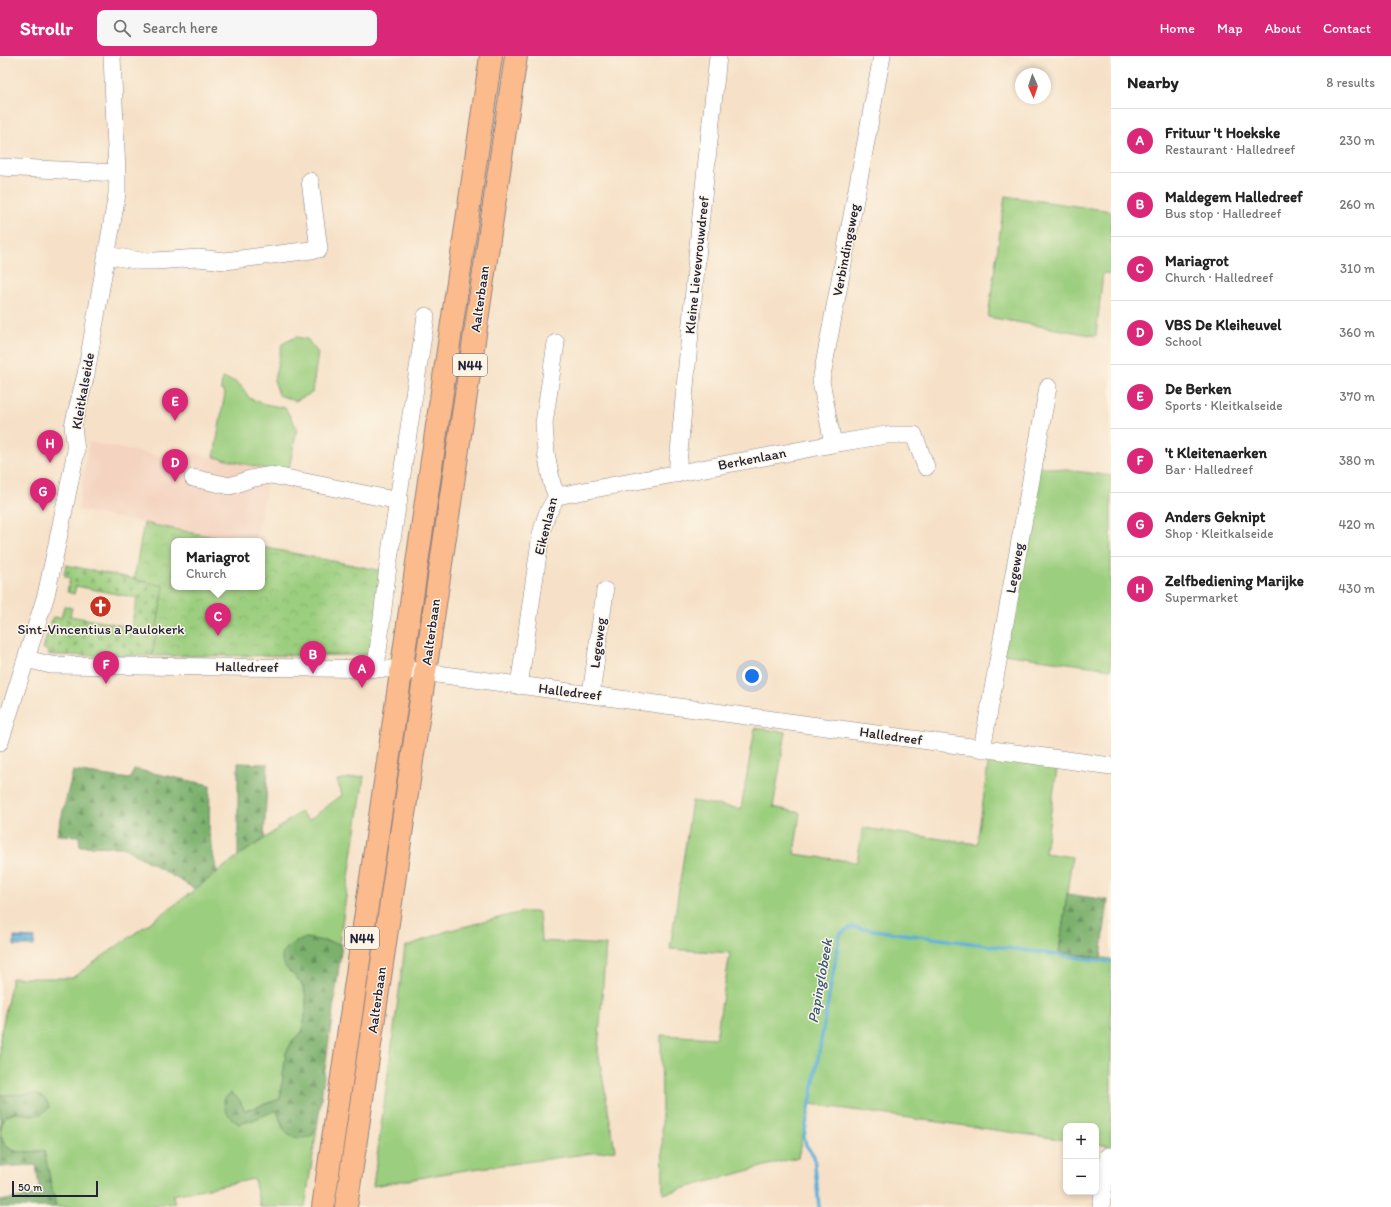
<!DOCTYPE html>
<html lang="en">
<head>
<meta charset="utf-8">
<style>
	:root { --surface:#fff; --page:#f6f6f6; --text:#222; --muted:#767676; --line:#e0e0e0; --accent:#db2777 }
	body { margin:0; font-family:Itim,sans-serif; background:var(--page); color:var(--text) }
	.controls { position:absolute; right:12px; bottom:12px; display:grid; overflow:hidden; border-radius:8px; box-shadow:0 2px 6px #0003 }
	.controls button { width:36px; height:36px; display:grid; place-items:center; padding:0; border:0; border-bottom:1px solid var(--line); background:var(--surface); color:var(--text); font:20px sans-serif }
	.compass { position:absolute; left:1015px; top:12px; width:36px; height:36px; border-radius:50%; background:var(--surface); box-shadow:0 2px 6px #0003; rotate:177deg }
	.scale { position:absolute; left:12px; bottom:10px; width:86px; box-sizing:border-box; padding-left:4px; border:2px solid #22223b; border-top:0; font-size:11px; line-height:14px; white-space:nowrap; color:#22223b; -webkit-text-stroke:3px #fcf5e5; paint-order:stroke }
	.you { position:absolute; left:752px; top:620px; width:14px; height:14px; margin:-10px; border:3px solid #fff; border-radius:50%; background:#1a73e8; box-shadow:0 0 0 6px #1a73e833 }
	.badge { display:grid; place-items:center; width:26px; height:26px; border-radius:50%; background:var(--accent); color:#fff; font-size:13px; font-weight:700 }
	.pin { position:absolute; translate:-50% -33px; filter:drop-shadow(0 1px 2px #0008) }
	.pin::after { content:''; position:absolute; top:21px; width:14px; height:12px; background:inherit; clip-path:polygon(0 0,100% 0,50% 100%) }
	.popup { position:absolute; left:171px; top:482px; width:94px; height:52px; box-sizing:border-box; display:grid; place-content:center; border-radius:8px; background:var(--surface); filter:drop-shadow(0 1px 3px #0005); font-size:13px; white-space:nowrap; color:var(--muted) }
	.popup b { font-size:15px; color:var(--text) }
	.popup::after { content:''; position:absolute; left:50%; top:100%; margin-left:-8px; border:8px solid transparent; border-top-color:var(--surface) }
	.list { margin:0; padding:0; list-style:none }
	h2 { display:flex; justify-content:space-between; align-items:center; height:52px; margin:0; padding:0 16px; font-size:17px }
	h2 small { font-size:13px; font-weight:400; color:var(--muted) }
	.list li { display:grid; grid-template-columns:26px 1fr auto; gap:12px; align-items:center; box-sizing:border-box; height:64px; padding:0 16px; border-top:1px solid var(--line) }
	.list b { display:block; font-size:15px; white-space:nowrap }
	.list p { margin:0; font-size:13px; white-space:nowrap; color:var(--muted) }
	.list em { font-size:13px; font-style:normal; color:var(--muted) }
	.icon { flex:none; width:22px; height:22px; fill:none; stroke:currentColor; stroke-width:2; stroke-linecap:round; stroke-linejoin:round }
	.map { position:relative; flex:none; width:1111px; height:1151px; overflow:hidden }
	header { display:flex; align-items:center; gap:24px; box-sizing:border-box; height:56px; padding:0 20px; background:var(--accent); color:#fff }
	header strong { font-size:19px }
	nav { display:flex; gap:22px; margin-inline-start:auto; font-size:14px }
	.search { width:280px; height:36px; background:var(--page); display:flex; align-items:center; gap:10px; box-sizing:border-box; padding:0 14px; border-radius:8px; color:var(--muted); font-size:15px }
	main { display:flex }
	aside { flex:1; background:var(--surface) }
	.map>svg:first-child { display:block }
	.built { fill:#f4d3c0 }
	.grass { fill:#9bce7e; stroke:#5e785c }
	.forest { fill:url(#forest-firs); stroke:#4f6a54 }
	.cemetery { fill:url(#cemetery-stones); stroke:#5e785c }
	.park { fill:url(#park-crowns); stroke:#5e785c }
	.water { fill:url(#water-rules); stroke:#40688a }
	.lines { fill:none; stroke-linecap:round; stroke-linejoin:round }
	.stream { stroke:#5dafd8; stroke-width:3.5 }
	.minor-casing { stroke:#8c8282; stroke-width:18 }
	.highway-casing { stroke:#8c8282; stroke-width:24 }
	.minor { stroke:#fff; stroke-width:17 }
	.highway { stroke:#fbbb8c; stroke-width:22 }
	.labels { text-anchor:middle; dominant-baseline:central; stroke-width:3; stroke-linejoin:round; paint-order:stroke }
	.shield { fill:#fcf5e5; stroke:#63616e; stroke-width:1 }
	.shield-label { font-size:13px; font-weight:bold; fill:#22223b }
	.street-label { font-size:14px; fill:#22223b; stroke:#fcf5e5 }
	.poi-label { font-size:14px; fill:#22223b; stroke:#fcf5e5 }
	.water-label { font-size:15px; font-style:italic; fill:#3a5a7a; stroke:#fcf5e5 }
</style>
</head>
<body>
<header>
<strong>Strollr</strong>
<div class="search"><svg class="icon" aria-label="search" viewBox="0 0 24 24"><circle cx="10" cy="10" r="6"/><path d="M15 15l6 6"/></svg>Search here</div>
<nav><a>Home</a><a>Map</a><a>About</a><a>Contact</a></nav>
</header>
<main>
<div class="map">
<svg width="1111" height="1151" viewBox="0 0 1111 1151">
	<defs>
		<pattern id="forest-firs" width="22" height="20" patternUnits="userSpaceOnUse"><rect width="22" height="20" fill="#7cb16d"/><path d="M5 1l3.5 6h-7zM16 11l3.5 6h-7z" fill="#65905b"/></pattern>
		<pattern id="cemetery-stones" width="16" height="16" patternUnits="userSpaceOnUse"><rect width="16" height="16" fill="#9bce7e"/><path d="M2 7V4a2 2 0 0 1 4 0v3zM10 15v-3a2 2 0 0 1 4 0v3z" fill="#85b16e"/></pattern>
		<pattern id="park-crowns" width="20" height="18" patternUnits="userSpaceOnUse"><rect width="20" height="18" fill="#9bce7e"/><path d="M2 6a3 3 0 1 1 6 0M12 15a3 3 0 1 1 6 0" fill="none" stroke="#85b16e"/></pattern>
		<pattern id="water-rules" width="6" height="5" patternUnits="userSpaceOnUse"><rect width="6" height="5" fill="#5dafd8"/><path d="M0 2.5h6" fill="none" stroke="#4c8eb0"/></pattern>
	</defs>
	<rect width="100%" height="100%" fill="#fcf5e5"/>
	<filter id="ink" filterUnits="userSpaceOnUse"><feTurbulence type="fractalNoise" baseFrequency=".025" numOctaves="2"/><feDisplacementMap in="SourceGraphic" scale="8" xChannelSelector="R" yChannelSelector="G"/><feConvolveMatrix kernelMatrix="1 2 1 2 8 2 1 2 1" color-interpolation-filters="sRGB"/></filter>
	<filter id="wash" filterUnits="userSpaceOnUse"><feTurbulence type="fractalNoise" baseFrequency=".012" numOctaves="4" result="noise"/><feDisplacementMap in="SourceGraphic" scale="16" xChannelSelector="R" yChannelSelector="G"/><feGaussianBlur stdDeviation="0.9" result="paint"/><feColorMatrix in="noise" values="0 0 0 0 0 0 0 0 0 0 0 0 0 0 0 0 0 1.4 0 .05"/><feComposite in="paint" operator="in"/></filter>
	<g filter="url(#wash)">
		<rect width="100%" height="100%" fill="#f6e1c8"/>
		<path class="built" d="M 89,386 L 189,406 L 191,396 L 270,414 L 255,485 L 233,485 L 78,454 Z"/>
		<path class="grass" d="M 1005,140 L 1111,155 L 1111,218 L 1103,217 L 1096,280 L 988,261 Z
			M 296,281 L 307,283 L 318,297 L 312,337 L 295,345 L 279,339 L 274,324 L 282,288 Z
			M 222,322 C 240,326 240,327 249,342 L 265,348 L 285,352 L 297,372 L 288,418 L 214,401 L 225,337 L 221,334 Z
			M 1038,410 L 1111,420 L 1111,613 L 1003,598 Z
			M 755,672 L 786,676 L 773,751 L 800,757 L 794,798 L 857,806 L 863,772 L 977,788 L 989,702 L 1063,710 L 1057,712 L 1045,797 L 1072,801 L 1059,896 L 1111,903 L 1111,1090 L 1096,1088 L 1096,1070 L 1066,1070 L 1066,1084 L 810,1048 L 798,1101 L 663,1138 L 661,979 L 716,982 L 730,897 L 670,893 L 692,745 L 741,753 Z
			M 364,720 L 339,888 L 306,882 L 296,921 C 311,939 306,955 302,976 L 293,984 L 286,997 L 280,1043 L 244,1055 L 239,1043 L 231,1037 L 250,1065 L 277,1054 L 283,1073 L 311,1081 L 317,1072 L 305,1151 L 260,1151 L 254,1123 L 173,1139 L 175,1147 L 150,1151 L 56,1151 L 44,1095 C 27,1096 4,1101 1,1077 C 1,1072 1,1066 4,1062 C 7,1059 11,1059 15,1057 C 23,1054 30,1044 36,1038 L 0,1039 L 0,983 L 12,922 L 72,922 L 172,851 L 238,800 L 264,783 L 300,756 L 309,764 L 342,739 L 337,724 Z
			M 522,856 L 539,856 L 541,885 L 606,889 L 598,995 L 615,1094 L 459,1115 L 373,1130 L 405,891 L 447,875 Z"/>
		<path class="forest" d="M 238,707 L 268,708 L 264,783 L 238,800 Z
			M 134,713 L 210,729 L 209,777 L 217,817 L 195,833 L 123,791 L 80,790 L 79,780 L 57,779 L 73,715 L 130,723 Z
			M 1067,838 L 1108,844 L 1101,902 L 1059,896 Z
			M 306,882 L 342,888 L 317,1072 L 311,1081 C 284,1085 285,1076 277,1054 L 250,1065 L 239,1068 C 227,1060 224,1056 224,1042 L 231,1037 L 239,1043 L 245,1055 L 280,1043 L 286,997 L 293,984 L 302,976 C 305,961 309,945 303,930 C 299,922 289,917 284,909 C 275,894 296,886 306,882 Z
			M 36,1038 C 43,1041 49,1044 49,1052 C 46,1054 42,1058 39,1059 C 28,1061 10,1051 3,1063 C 0,1067 1,1073 1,1078 C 4,1101 28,1096 44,1094 L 56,1151 L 0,1151 L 0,1145 L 40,1138 L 36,1109 L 0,1111 L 0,1039 Z"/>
		<path class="cemetery" d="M 66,509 L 164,529 L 152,600 L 49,599 L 47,594 L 43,593 L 52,562 L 54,561 L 61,562 L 64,550 L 72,552 L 70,560 L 131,571 L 137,542 L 76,530 L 74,538 L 67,536 L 70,522 L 66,521 L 64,518 Z"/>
		<path class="park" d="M 144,467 L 233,485 L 174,485 L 174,531 L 262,531 L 262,491 L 383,515 L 373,599 L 152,600 L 164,530 L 134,523 Z"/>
		<path class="water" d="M 14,881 L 35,882 L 34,890 L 14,890 Z"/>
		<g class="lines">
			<path class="stream" d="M 819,1151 L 814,1100 L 806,1089 L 804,1081 L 840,878 L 851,871 L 1111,906"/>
		</g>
	</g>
	<g filter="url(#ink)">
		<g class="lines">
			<defs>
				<path id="minor" d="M 0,111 L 117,117
					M 106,199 L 141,205 L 155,205 L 198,202 L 225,205 L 319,193 L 310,125
					M 833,388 L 821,325 L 882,0
					M 677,418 L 700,169 L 718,0
					M 193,422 L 230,430 L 250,423 L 271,419 L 399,445
					M 557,440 L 833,388 L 886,379 L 914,379 L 926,411
					M 26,603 L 51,609 L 401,613 L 1111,710
					M 376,612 L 388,510 L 426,260
					M 519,630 L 541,478 L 547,458 L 557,440 L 552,428 L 546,397 L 544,367 L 556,287
					M 591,639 L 605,535
					M 0,686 L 46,539 L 56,493 L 76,395 L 73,370 L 86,318 L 117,138 L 117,117 L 112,0
					M 982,693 L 1048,331
					M 1101,1151 L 1108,1100"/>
				<path id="highway" d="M 323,1151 L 491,0
					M 346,1151 L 516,0"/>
			</defs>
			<use href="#minor" class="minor-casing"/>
			<use href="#highway" class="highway-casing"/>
			<use href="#minor" class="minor"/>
			<use href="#highway" class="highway"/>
		</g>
	</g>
	<defs>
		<symbol id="church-disc" viewBox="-11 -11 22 22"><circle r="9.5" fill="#c8321e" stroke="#fcf5e5"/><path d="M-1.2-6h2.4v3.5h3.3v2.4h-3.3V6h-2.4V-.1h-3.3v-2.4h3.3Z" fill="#fff"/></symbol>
	</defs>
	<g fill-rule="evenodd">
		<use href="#church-disc" x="88" y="538" width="25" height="25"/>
	</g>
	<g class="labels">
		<g class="shield">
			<rect x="453" y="298" width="34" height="22" rx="3"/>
			<rect x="345" y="871" width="34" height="22" rx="3"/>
		</g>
		<g class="shield-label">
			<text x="470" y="309">N44</text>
			<text x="362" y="882">N44</text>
		</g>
		<g class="street-label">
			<text transform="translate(846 194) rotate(-79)">Verbindingsweg</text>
			<text transform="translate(697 209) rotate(-84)">Kleine Lievevrouwdreef</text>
			<text transform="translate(480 243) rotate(-82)">Aalterbaan</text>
			<text transform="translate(83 335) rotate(-80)">Kleitkalseide</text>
			<text transform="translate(752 403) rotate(-11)">Berkenlaan</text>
			<text transform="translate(546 470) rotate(-76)">Eikenlaan</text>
			<text transform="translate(1015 512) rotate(-80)">Legeweg</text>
			<text transform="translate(431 576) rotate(-82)">Aalterbaan</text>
			<text transform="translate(598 587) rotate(-83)">Legeweg</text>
			<text transform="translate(247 611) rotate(1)">Halledreef</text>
			<text transform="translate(570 636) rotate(7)">Halledreef</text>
			<text transform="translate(891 680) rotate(8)">Halledreef</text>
			<text transform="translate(377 944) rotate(-82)">Aalterbaan</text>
		</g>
		<g class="poi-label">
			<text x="101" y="573">Sint-Vincentius a Paulokerk</text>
		</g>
		<g class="water-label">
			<text transform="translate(820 925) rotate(-80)">Papinglobeek</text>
		</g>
	</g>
</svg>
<div class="controls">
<button>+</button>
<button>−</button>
</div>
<svg class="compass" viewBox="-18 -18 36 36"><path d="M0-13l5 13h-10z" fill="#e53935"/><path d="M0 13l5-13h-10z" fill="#767676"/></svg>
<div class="scale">50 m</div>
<div class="you"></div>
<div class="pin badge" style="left:362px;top:632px">A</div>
<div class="pin badge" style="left:313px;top:618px">B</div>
<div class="pin badge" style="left:218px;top:580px">C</div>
<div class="popup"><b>Mariagrot</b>Church</div>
<div class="pin badge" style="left:175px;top:426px">D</div>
<div class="pin badge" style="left:175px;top:365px">E</div>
<div class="pin badge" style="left:106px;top:628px">F</div>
<div class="pin badge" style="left:43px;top:455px">G</div>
<div class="pin badge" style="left:50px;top:407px">H</div>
</div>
<aside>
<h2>Nearby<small>8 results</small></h2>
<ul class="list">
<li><span class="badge">A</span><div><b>Frituur 't Hoekske</b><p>Restaurant · Halledreef</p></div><em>230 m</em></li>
<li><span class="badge">B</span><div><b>Maldegem Halledreef</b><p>Bus stop · Halledreef</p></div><em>260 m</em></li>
<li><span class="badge">C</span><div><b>Mariagrot</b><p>Church · Halledreef</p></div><em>310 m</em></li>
<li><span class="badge">D</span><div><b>VBS De Kleiheuvel</b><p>School</p></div><em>360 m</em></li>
<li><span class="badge">E</span><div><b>De Berken</b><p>Sports · Kleitkalseide</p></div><em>370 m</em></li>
<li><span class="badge">F</span><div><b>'t Kleitenaerken</b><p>Bar · Halledreef</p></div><em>380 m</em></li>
<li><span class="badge">G</span><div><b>Anders Geknipt</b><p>Shop · Kleitkalseide</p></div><em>420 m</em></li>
<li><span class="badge">H</span><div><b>Zelfbediening Marijke</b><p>Supermarket</p></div><em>430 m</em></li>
</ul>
</aside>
</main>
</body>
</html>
